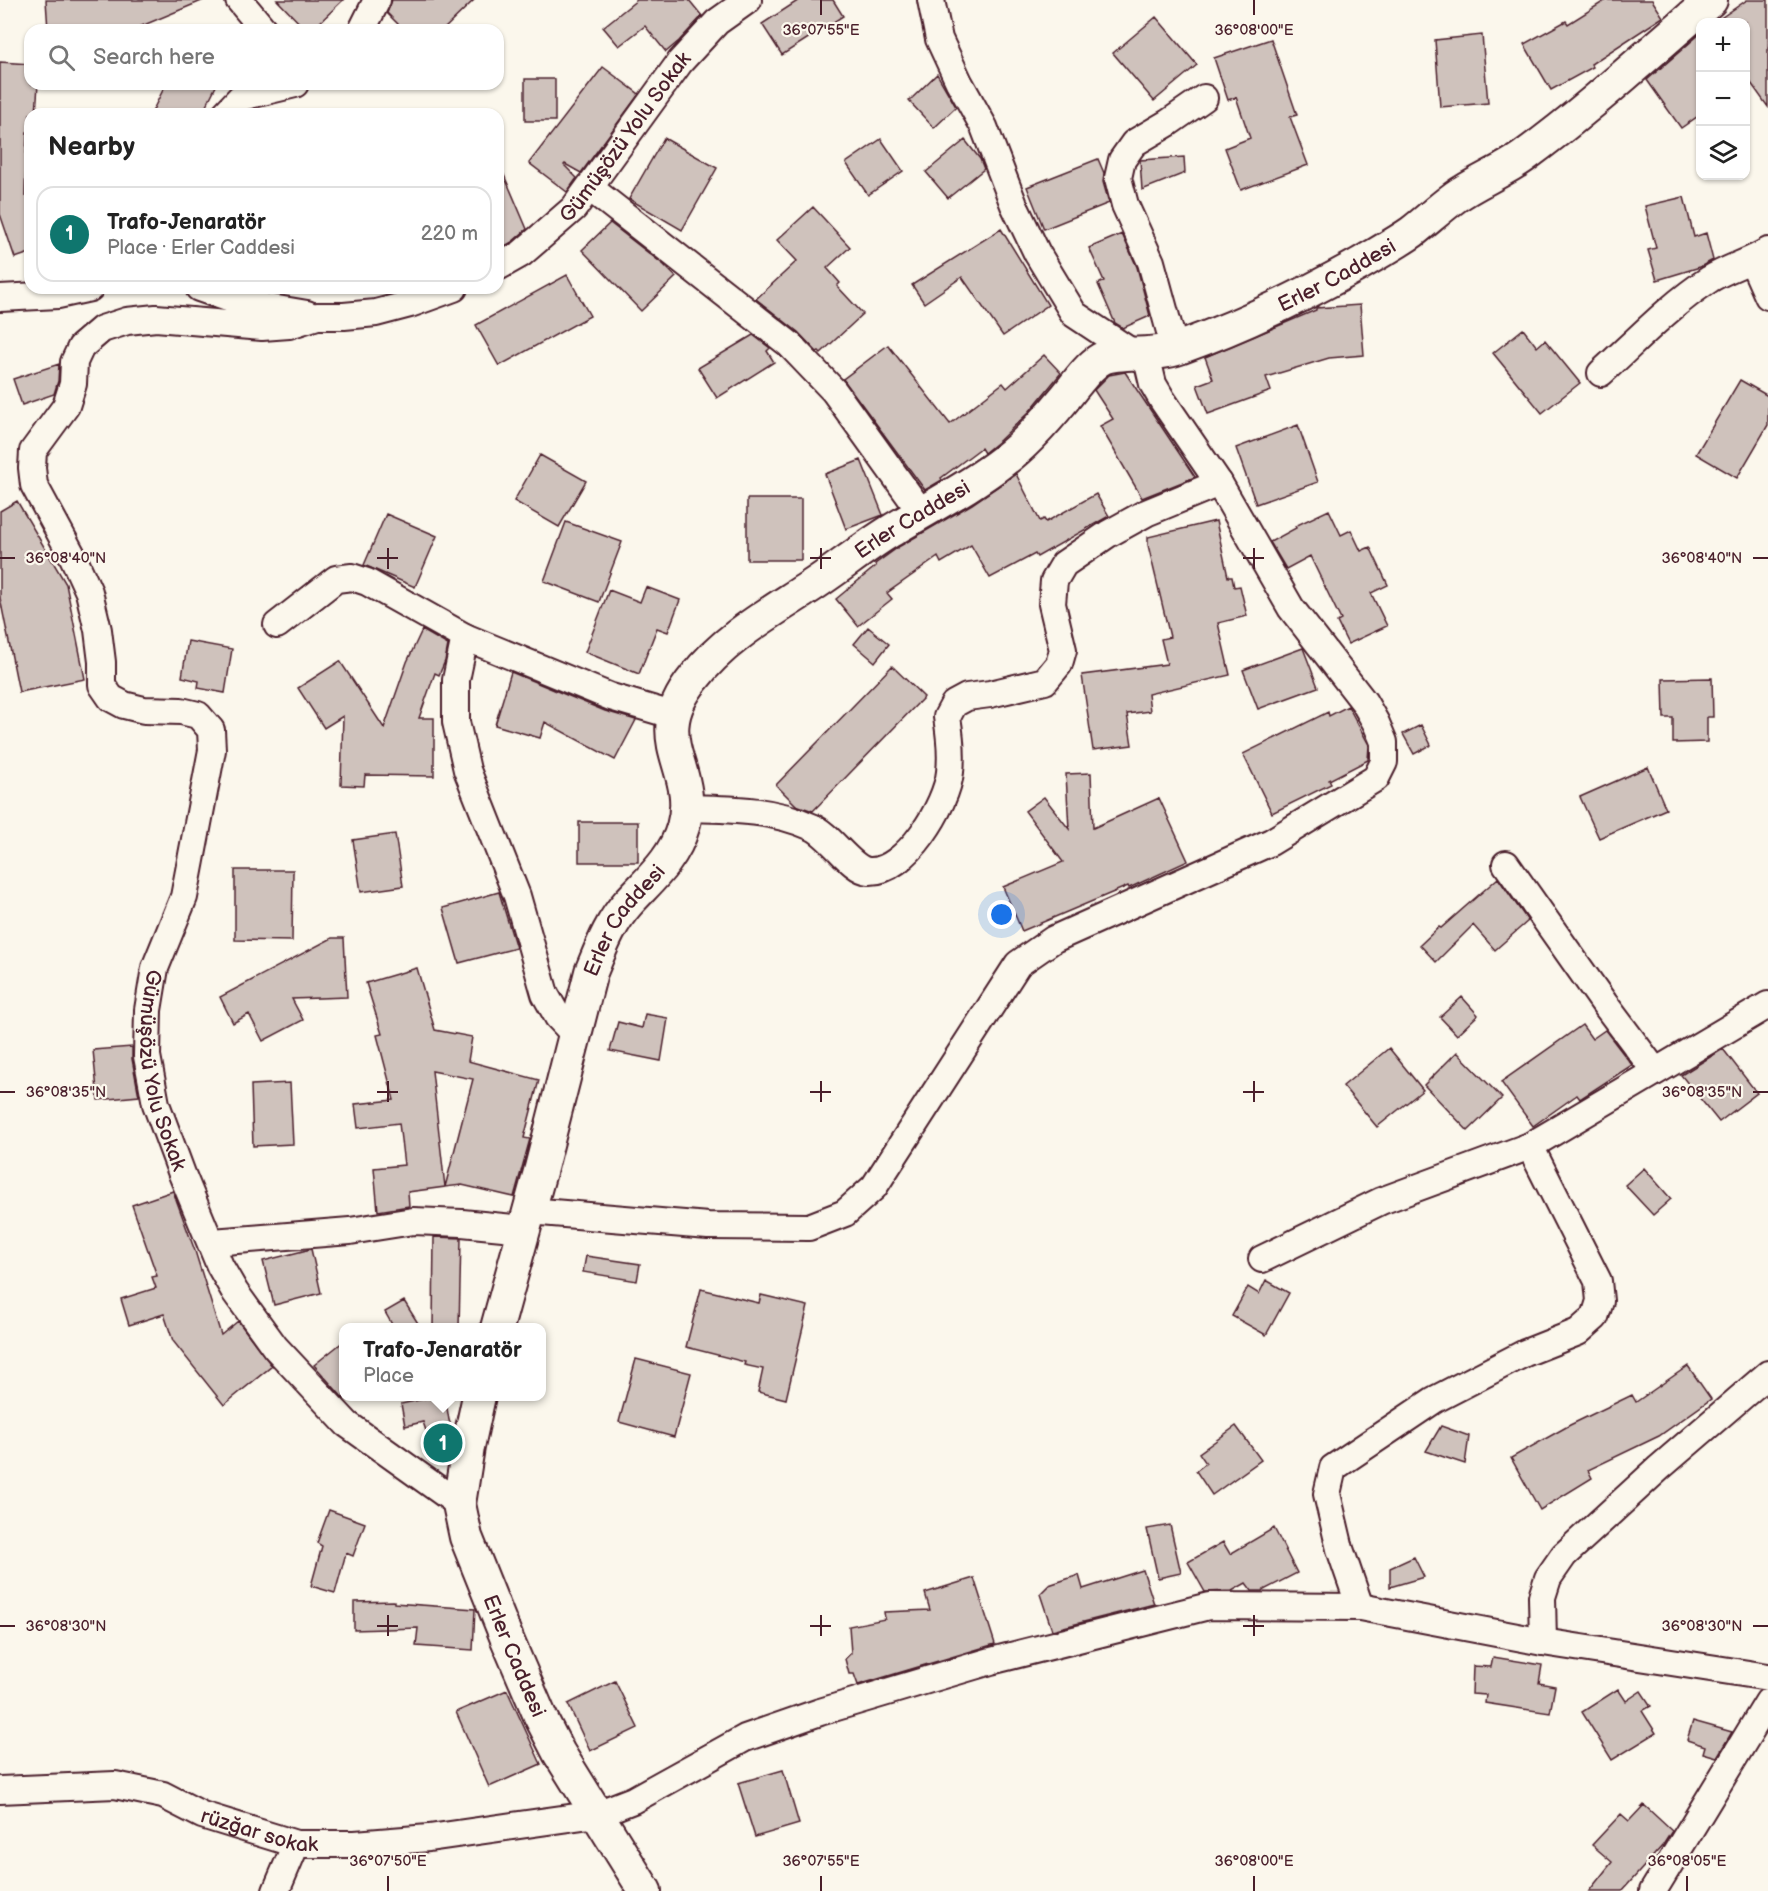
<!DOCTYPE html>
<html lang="en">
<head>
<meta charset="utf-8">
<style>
	:root { --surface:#fff; --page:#f2f2f2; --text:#222; --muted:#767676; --line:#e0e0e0; --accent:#0f766e }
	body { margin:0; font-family:"Balsamiq Sans",sans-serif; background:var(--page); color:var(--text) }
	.controls { position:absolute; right:18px; top:18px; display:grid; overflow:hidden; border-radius:12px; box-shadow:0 2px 4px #0004 }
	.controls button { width:54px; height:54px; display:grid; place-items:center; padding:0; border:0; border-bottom:2px solid var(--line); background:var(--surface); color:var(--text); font:30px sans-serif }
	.you { position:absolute; left:1002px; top:915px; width:21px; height:21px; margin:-15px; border:4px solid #fff; border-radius:50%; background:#1a73e8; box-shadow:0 0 0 9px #1a73e833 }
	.badge { display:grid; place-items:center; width:39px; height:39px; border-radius:50%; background:var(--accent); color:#fff; font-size:20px; font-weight:700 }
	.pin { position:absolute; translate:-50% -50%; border:3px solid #fff; box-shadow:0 2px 6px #0006 }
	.popup { position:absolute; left:339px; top:1323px; width:207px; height:78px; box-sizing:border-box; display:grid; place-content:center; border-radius:12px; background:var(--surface); filter:drop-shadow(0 2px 4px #0005); font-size:20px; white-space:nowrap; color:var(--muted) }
	.popup b { font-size:22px; color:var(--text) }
	.popup::after { content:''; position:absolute; left:50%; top:100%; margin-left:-12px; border:12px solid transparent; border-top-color:var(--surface) }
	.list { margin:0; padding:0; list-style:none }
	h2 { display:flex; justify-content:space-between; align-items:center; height:78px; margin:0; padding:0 24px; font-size:26px }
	h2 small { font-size:20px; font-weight:400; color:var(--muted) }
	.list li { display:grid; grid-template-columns:39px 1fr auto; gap:18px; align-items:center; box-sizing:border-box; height:96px; margin:0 12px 12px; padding:0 12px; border:2px solid var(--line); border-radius:18px }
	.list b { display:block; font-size:22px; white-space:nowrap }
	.list p { margin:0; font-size:20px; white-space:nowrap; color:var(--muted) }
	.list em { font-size:20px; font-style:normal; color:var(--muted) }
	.icon { flex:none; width:33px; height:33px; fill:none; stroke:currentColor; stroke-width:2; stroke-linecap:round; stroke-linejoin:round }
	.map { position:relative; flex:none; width:1768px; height:1891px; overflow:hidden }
	.search { position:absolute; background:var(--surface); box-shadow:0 2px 4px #0004; left:24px; top:24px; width:480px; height:66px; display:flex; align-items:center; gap:15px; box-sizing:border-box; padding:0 21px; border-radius:18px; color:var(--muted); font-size:22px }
	.panel { position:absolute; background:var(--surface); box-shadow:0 2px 4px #0004; left:24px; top:108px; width:480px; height:186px; border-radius:18px }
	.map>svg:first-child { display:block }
	.building { fill:#cfc2bc; stroke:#4a1f2b; stroke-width:1.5 }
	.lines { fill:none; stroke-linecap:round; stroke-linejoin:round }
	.minor-casing { stroke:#4a1f2b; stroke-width:30 }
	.tertiary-casing { stroke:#4a1f2b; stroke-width:36 }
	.minor { stroke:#fbf7ec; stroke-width:26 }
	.tertiary { stroke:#fbf7ec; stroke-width:32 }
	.ticks { fill:none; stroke:#4a1f2b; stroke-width:2 }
	.labels { text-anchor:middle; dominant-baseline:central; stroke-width:4.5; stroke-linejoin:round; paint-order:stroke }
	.street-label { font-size:21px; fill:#4a1f2b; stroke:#fbf7ec }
	.ticks-label { font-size:15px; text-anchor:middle; fill:#4a1f2b; stroke:#fbf7ec; stroke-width:4.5; stroke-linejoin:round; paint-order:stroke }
</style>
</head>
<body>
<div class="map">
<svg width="1768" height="1891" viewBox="0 0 1768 1891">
	<rect width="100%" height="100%" fill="#fbf7ec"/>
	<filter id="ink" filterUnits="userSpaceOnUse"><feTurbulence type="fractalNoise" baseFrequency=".0167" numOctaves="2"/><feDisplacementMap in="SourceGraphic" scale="12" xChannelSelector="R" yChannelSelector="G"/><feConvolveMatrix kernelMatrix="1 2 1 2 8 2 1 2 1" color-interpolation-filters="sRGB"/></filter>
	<g filter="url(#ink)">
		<path class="building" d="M 46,0 L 204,0 L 132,30 L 48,30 Z
			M 277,0 L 343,0 L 312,30 L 306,30 Z
			M 392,0 L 474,0 L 443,30 L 404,30 L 387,13 Z
			M 637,0 L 689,0 L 702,16 L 679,41 L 666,52 L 645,26 L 619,46 L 603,27 Z
			M 799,0 L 833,0 L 843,16 L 782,55 L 762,24 Z
			M 1606,0 L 1652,0 L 1663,17 L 1591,64 L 1593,67 L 1551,90 L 1524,44 L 1566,21 L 1568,24 Z
			M 1747,0 L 1768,0 L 1768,107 L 1746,76 L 1746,22 L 1715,22 Z
			M 1156,17 L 1197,65 L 1154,101 L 1113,53 Z
			M 1701,33 L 1701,114 L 1681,128 L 1647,80 Z
			M 1482,35 L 1488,103 L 1440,107 L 1435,40 Z
			M 1271,39 L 1297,115 L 1290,117 L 1308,165 L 1241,190 L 1225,148 L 1250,138 L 1236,97 L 1228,100 L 1214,58 Z
			M 0,62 L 30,64 L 30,84 L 38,84 L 36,114 L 30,114 L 30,132 L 27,132 L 25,196 L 30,195 L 30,253 L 15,258 L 0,214 Z
			M 603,67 L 639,94 L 581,173 L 565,164 L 564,165 L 577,178 L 567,192 L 529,163 Z
			M 937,74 L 956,107 L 934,128 L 909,101 Z
			M 525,79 L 555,79 L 555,121 L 525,121 Z
			M 166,84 L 217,84 L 202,114 L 151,114 Z
			M 664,138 L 717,168 L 682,230 L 629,199 Z
			M 881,139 L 903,171 L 868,195 L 846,163 Z
			M 965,140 L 980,159 L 984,169 L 948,198 L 926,172 Z
			M 1184,157 L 1185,173 L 1142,190 L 1140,160 Z
			M 1098,159 L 1104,173 L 1103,182 L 1109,203 L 1044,229 L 1027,187 Z
			M 498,161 L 527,229 L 512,242 L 498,250 Z
			M 1684,197 L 1694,237 L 1706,233 L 1713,260 L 1700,267 L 1657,280 L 1648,250 L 1656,248 L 1645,206 Z
			M 813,207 L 850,247 L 827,268 L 840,283 L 837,286 L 863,314 L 821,353 L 819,351 L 817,352 L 798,332 L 756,299 L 797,261 L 777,240 Z
			M 610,223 L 664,265 L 676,277 L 641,311 L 582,250 Z
			M 1001,229 L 1048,305 L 1003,336 L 962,277 L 924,303 L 912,285 Z
			M 1122,234 L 1137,267 L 1150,316 L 1123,328 L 1115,323 L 1098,284 L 1104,281 L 1089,248 Z
			M 567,275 L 590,316 L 499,366 L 476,325 Z
			M 1360,305 L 1364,355 L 1329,358 L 1266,377 L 1271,391 L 1208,414 L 1197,385 L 1213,379 L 1205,357 L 1316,310 L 1316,308 Z
			M 1523,329 L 1537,347 L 1545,340 L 1580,383 L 1542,413 L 1493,353 Z
			M 753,335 L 770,348 L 767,351 L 774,362 L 717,398 L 698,368 Z
			M 888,345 L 950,424 L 1003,383 L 1007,388 L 1044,355 L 1061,373 L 1029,412 L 1000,440 L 984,453 L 981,448 L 941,478 L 942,480 L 925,490 L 843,379 Z
			M 59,364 L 58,381 L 54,394 L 22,405 L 13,379 Z
			M 1125,372 L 1195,477 L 1142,498 L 1100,426 L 1113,419 L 1094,390 L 1109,375 Z
			M 1740,380 L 1768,396 L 1768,425 L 1737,478 L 1696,454 Z
			M 1298,425 L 1318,482 L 1256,504 L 1236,448 Z
			M 540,455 L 586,481 L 559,527 L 514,501 Z
			M 861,460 L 883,515 L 846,529 L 825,474 Z
			M 1016,474 L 1040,521 L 1044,519 L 1046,522 L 1096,494 L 1109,516 L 1037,557 L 1035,554 L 990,578 L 971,545 L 941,563 L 938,557 L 887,593 L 892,599 L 858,626 L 836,599 L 876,566 L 875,564 L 900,546 L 972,504 Z
			M 747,499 L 801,499 L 801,560 L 747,560 Z
			M 17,501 L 66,584 L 85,679 L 19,692 L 0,598 L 0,511 Z
			M 1329,510 L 1341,535 L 1351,530 L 1361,551 L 1370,547 L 1388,585 L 1371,593 L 1387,626 L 1348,644 L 1337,622 L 1341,620 L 1310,556 L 1286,569 L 1270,542 L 1296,528 L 1295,526 Z
			M 386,514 L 437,536 L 415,587 L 364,565 Z
			M 1216,521 L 1228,577 L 1232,577 L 1234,587 L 1240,586 L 1247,616 L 1218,623 L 1230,675 L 1148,694 L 1150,711 L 1127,714 L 1132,745 L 1093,750 L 1082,675 L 1167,664 L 1161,639 L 1170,637 L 1148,545 L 1148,537 Z
			M 566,522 L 622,542 L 599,602 L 544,581 Z
			M 646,587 L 680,600 L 668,632 L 657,628 L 639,674 L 585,652 L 609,590 L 640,602 Z
			M 868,627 L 889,644 L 875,662 L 854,644 Z
			M 422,630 L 448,645 L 445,661 L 439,675 L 435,673 L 419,718 L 434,718 L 434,776 L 365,775 L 364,786 L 341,785 L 343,716 L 324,728 L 298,688 L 340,661 L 384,728 L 407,662 Z
			M 188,641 L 232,649 L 225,693 L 198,688 L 199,681 L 182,677 Z
			M 1303,648 L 1318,687 L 1258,709 L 1243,670 Z
			M 892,666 L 924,697 L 813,811 L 796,805 L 776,785 Z
			M 511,672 L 605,711 L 636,720 L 615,760 L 545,722 L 540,738 L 495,725 Z
			M 1712,678 L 1713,717 L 1707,717 L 1707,742 L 1673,743 L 1673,718 L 1664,718 L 1663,679 Z
			M 1348,706 L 1369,745 L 1368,760 L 1329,780 L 1331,784 L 1272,813 L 1243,754 L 1328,712 L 1329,716 Z
			M 1421,725 L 1431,745 L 1414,754 L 1403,734 Z
			M 1648,767 L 1666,809 L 1599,838 L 1580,797 Z
			M 1091,773 L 1093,828 L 1159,798 L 1188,861 L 1129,888 L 1128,886 L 1022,931 L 1003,887 L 1063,862 L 1025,811 L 1044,797 L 1069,829 L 1066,774 Z
			M 579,822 L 638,822 L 638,862 L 579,862 Z
			M 395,834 L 403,886 L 361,892 L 353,840 Z
			M 235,870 L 293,870 L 292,941 L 235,940 Z
			M 1498,878 L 1528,921 L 1495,950 L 1473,925 L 1436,962 L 1420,945 L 1439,927 L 1441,928 Z
			M 499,892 L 516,948 L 459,963 L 443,908 Z
			M 332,938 L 344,938 L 347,997 L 292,999 L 303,1020 L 263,1041 L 249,1014 L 233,1023 L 220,997 Z
			M 417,968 L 435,1030 L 472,1037 L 468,1061 L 539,1080 L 524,1138 L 530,1139 L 514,1197 L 462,1185 L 445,1187 L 473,1079 L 432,1071 L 445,1187 L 408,1192 L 409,1206 L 378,1211 L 374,1168 L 404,1165 L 399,1123 L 358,1128 L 355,1104 L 394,1100 L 377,1035 L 382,1034 L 366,983 Z
			M 1462,997 L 1478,1015 L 1457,1035 L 1440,1017 Z
			M 645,1014 L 668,1018 L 661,1061 L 610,1051 L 618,1022 L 642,1028 Z
			M 1582,1025 L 1592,1039 L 1605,1030 L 1632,1065 L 1580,1099 L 1577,1095 L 1533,1126 L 1501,1082 Z
			M 132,1047 L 132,1059 L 139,1096 L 98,1100 L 93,1050 Z
			M 1389,1048 L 1423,1090 L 1377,1127 L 1343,1086 Z
			M 1723,1049 L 1757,1093 L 1719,1122 L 1681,1075 Z
			M 1457,1052 L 1502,1098 L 1468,1131 L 1424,1085 Z
			M 290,1083 L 293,1144 L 253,1146 L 251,1085 Z
			M 1644,1168 L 1671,1199 L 1653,1215 L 1625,1185 Z
			M 173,1191 L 195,1251 L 221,1335 L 238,1321 L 272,1366 L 224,1405 L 173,1341 L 164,1314 L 129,1325 L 121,1299 L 156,1288 L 152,1277 L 157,1276 L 132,1205 Z
			M 434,1237 L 461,1238 L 459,1328 L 433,1328 Z
			M 311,1249 L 321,1293 L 274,1305 L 263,1261 Z
			M 586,1256 L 640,1264 L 637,1281 L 583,1272 Z
			M 1266,1280 L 1289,1293 L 1266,1335 L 1232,1316 L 1248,1287 L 1259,1294 Z
			M 701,1289 L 759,1303 L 761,1295 L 808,1306 L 786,1399 L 758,1392 L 763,1369 L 744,1365 L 745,1362 L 686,1347 Z
			M 404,1301 L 421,1328 L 394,1328 L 385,1312 Z
			M 344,1341 L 344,1399 L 314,1365 Z
			M 636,1359 L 691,1373 L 674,1437 L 619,1422 Z
			M 1688,1366 L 1711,1399 L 1659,1436 L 1588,1470 L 1592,1478 L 1540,1510 L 1511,1458 L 1570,1425 L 1632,1395 L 1636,1402 Z
			M 424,1396 L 445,1396 L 449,1420 L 453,1432 L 448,1456 L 436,1460 L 423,1422 L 405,1426 L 401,1404 L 424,1399 Z
			M 1236,1426 L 1261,1460 L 1212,1495 L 1196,1471 L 1206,1463 L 1199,1453 Z
			M 1441,1426 L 1469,1436 L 1465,1464 L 1426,1451 Z
			M 329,1510 L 365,1523 L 353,1556 L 346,1553 L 335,1593 L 311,1586 L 322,1546 L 317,1543 Z
			M 1170,1525 L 1181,1573 L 1158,1578 L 1147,1529 Z
			M 1274,1528 L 1297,1573 L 1262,1591 L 1252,1591 L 1246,1583 L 1232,1591 L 1205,1592 L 1188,1562 L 1223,1542 L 1230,1554 Z
			M 1414,1557 L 1424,1577 L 1390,1587 L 1390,1568 Z
			M 1143,1570 L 1154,1604 L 1052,1630 L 1040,1594 L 1049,1585 L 1079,1575 L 1083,1589 Z
			M 974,1578 L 995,1644 L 858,1685 L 854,1674 L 849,1674 L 845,1659 L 851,1653 L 849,1626 L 885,1619 L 884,1612 L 930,1610 L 925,1593 Z
			M 394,1601 L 394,1603 L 475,1609 L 473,1650 L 416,1646 L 418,1628 L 354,1630 L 354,1602 Z
			M 1493,1657 L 1542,1665 L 1539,1683 L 1555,1686 L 1550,1713 L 1485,1703 L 1486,1695 L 1472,1694 L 1473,1666 L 1491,1667 Z
			M 615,1681 L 638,1728 L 590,1751 L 568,1704 Z
			M 1618,1689 L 1626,1701 L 1641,1691 L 1651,1706 L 1642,1711 L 1656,1733 L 1612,1760 L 1582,1712 Z
			M 507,1690 L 541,1764 L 489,1787 L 456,1712 Z
			M 1693,1721 L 1732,1732 L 1717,1757 L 1703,1753 L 1705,1746 L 1687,1740 Z
			M 783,1770 L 799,1824 L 755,1837 L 738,1783 Z
			M 1644,1805 L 1672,1831 L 1663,1845 L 1622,1891 L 1589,1891 L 1612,1862 L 1592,1845 L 1621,1814 L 1629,1821 Z"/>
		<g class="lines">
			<defs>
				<g id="minor">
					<path d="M 239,0 L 264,30"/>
					<path d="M 362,30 L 377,0"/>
					<path d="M 225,114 L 241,97 L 295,84"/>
					<path d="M 590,188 L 789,344 L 834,391 L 921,512"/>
					<path d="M 1752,260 L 1768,296"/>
					<path id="s1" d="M 498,267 L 521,254 L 574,208 L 680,62 L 717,22 L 748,0"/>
					<path d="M 199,288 L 242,303 L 307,314"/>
					<path id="s2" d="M 454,288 L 410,304 L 376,313 L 344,316 L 317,316 L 289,325 L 262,327 L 156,318 L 127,321 L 102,329 L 81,347 L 74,362 L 73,384 L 66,406 L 33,451 L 32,468 L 34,485 L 73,557 L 89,592 L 98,630 L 102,662 L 102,685 L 111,698 L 124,705 L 144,710 L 181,711 L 198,715 L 211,730 L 212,750 L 184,897 L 155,968 L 148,1010 L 147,1056 L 156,1104 L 182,1174 L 220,1266 L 235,1292 L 275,1347 L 347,1424 L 459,1504"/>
					<path d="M 0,298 L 58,295 L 90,288"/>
					<path d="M 1175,350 L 1151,262 L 1125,205 L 1118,178 L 1122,160 L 1134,143 L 1168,123 L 1204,98"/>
					<path d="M 1601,373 C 1636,341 1670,305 1710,279 C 1728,268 1750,262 1768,251"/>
					<path d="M 277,625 L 336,579 L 352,577 L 367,582 L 465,637 L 611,697 L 672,715"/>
					<path d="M 465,637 L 456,680 L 456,722 L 467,770 L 517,896 L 545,994 L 558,1017 L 575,1035"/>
					<path d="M 687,808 C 730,809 773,809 812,827 C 831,835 851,870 869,871 C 906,873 947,804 950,772 C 952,754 950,735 947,717 L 954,704 L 967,697 L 990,694 L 1045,681 L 1059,664 L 1063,650 L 1052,604 L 1054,581 L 1064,564 L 1108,534 L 1146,513 L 1219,483"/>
					<path d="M 1506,864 L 1604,1003 L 1655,1071"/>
					<path d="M 529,1211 L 708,1226 L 809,1227 L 845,1213 L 874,1187 L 1018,964 L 1054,939 L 1271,842 L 1376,778 L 1384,762 L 1384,742 L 1376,723 L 1364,702 L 1291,608 L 1219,483 L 1163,401 L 1153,384 L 1148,363 L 1074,314 L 1037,253 L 1014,205 L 984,127 L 959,82 L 939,39 L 931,0"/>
					<path d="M 212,1242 L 350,1231 L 413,1221 L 462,1223 L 524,1229"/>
					<path d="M 1262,1259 L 1381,1201 L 1530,1146 L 1768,1005"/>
					<path d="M 1360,1607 L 1340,1549 L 1327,1494 L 1333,1468 L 1434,1400 L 1525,1353 L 1578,1332 L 1595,1317 L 1600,1301 L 1598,1281 L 1530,1146"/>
					<path d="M 1543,1642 L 1542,1597 L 1548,1578 L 1564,1555 L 1659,1468 L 1768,1374"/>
					<path id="s3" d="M 0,1790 L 115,1785 L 163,1795 L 202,1815 L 296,1844 L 355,1844 L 429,1838 L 597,1814 L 633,1800 L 745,1738 L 820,1712 L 991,1661 L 1209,1606 L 1360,1607 L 1543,1642 L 1768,1677"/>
					<path d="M 276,1891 L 296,1844"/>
					<path d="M 1653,1891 L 1768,1702"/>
				</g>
				<g id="tertiary">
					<path id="s4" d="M 497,1328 L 541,1168 L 591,972 C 601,948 610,923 628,903 C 649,880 674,859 683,827 C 700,767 643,741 694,678 C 723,640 765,616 805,590 C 834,572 860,550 889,532 C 926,509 970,487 1003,461 C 1026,444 1046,421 1064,399 C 1075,386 1087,367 1101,359 C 1117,350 1156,357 1179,348 C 1240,326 1301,297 1358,265 C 1376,254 1395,244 1412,232 C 1426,221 1440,208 1455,197 C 1476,182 1502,172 1523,157 C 1589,109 1649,53 1711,0"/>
					<path id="s5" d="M 479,1396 L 468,1447 L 459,1504 L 466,1537 L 507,1639 L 540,1716 L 559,1753 L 645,1891"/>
				</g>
			</defs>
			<use href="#minor" class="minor-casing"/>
			<use href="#tertiary" class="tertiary-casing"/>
			<use href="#minor" class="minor"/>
			<use href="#tertiary" class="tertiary"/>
		</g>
	</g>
	<path class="ticks" d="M 821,0 L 821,15M 1254,0 L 1254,15M 388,548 L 388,569M 821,548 L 821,569M 1254,548 L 1254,569M 0,558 L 15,558M 377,558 L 398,558M 810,558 L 831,558M 1243,558 L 1264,558M 1753,558 L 1768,558M 388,1081 L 388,1102M 821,1081 L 821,1102M 1254,1081 L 1254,1102M 0,1092 L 15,1092M 377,1092 L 398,1092M 810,1092 L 831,1092M 1243,1092 L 1264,1092M 1753,1092 L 1768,1092M 388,1615 L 388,1636M 821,1615 L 821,1636M 1254,1615 L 1254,1636M 0,1626 L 15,1626M 377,1626 L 398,1626M 810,1626 L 831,1626M 1243,1626 L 1264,1626M 1753,1626 L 1768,1626M 388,1876 L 388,1891M 821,1876 L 821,1891M 1254,1876 L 1254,1891M 1687,1876 L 1687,1891"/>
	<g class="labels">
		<g class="street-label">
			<text stroke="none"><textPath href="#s1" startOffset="184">Gümüşözü Yolu Sokak</textPath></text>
			<text stroke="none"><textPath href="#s4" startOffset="1472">Erler Caddesi</textPath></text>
			<text stroke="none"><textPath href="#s4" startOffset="969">Erler Caddesi</textPath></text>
			<text stroke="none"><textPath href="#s4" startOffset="430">Erler Caddesi</textPath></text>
			<text stroke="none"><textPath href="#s2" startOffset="1230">Gümüşözü Yolu Sokak</textPath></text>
			<text stroke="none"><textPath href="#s5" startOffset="272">Erler Caddesi</textPath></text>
			<text stroke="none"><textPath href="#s3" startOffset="268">rüzğar sokak</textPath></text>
		</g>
	</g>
	<g class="ticks-label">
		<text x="821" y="35">36°07'55"E</text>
		<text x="1254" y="35">36°08'00"E</text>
		<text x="66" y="563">36°08'40"N</text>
		<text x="1702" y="563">36°08'40"N</text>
		<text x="66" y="1097">36°08'35"N</text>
		<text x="1702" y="1097">36°08'35"N</text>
		<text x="66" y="1631">36°08'30"N</text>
		<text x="1702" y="1631">36°08'30"N</text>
		<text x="388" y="1866">36°07'50"E</text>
		<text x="821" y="1866">36°07'55"E</text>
		<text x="1254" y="1866">36°08'00"E</text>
		<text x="1687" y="1866">36°08'05"E</text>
	</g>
</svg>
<div class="controls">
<button>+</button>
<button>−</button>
<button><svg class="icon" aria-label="layers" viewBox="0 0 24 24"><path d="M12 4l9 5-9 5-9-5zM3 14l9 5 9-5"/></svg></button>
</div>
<div class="you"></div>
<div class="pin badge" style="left:443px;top:1443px">1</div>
<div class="popup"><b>Trafo-Jenaratör</b>Place</div>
<div class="search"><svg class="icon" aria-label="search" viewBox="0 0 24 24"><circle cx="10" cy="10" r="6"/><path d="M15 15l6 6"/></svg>Search here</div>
<section class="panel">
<h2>Nearby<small></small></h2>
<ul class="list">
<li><span class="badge">1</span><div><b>Trafo-Jenaratör</b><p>Place · Erler Caddesi</p></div><em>220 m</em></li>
</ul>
</section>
</div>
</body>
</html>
